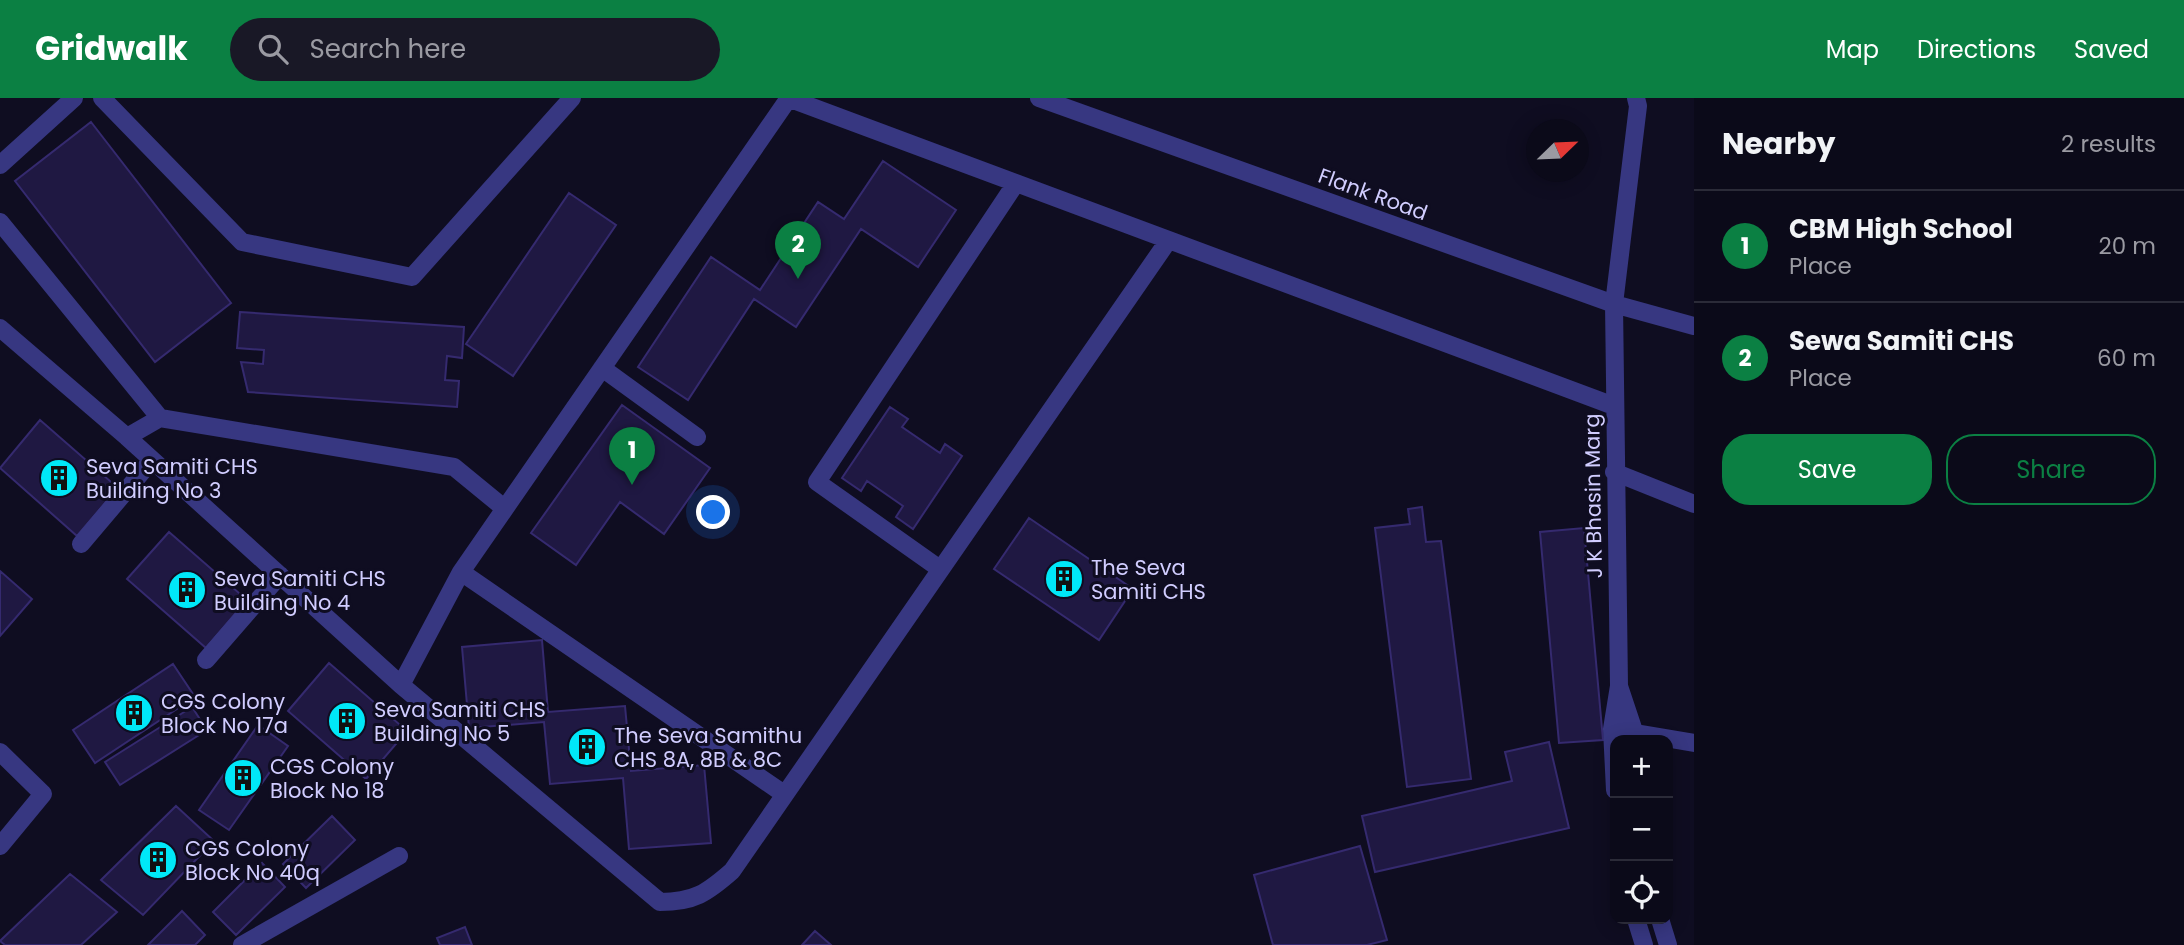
<!DOCTYPE html>
<html lang="en">
<head>
<meta charset="utf-8">
<style>
	:root { --surface:#0b0a19; --page:#191826; --text:#f1f3f6; --muted:#9a9aa2; --line:#2b2b38; --accent:#0b8043 }
	body { margin:0; font-family:Poppins,sans-serif; background:var(--page); color:var(--text) }
	.controls { position:absolute; right:21px; bottom:21px; display:grid; overflow:hidden; border-radius:14px; box-shadow:0 4px 18px #0003 }
	.controls button { width:63px; height:63px; display:grid; place-items:center; padding:0; border:0; border-bottom:2px solid var(--line); background:var(--surface); color:var(--text); font:35px sans-serif }
	.compass { position:absolute; left:1526px; top:21px; width:63px; height:63px; border-radius:50%; background:var(--surface); box-shadow:0 4px 18px #0003; rotate:67deg }
	.you { position:absolute; left:714px; top:415px; width:24px; height:24px; margin:-18px; border:5px solid #fff; border-radius:50%; background:#1a73e8; box-shadow:0 0 0 10px #1a73e833 }
	.badge { display:grid; place-items:center; width:46px; height:46px; border-radius:50%; background:var(--accent); color:#fff; font-size:23px; font-weight:700 }
	.pin { position:absolute; translate:-50% -58px; filter:drop-shadow(0 2px 4px #0008) }
	.pin::after { content:''; position:absolute; top:37px; width:24px; height:21px; background:inherit; clip-path:polygon(0 0,100% 0,50% 100%) }
	.list { margin:0; padding:0; list-style:none }
	h2 { display:flex; justify-content:space-between; align-items:center; height:91px; margin:0; padding:0 28px; font-size:30px }
	h2 small { font-size:23px; font-weight:400; color:var(--muted) }
	.list li { display:grid; grid-template-columns:46px 1fr auto; gap:21px; align-items:center; box-sizing:border-box; height:112px; padding:0 28px; border-top:2px solid var(--line) }
	.list b { display:block; font-size:26px; white-space:nowrap }
	.list p { margin:0; font-size:23px; white-space:nowrap; color:var(--muted) }
	.list em { font-size:23px; font-style:normal; color:var(--muted) }
	.actions { display:flex; gap:14px; padding:21px 28px }
	.actions a { flex:1; padding:16px 0; border:2px solid var(--accent); border-radius:28px; text-align:center; font-size:24px; color:var(--accent) }
	.actions .main { background:var(--accent); color:#fff }
	.icon { flex:none; width:38px; height:38px; fill:none; stroke:currentColor; stroke-width:2; stroke-linecap:round; stroke-linejoin:round }
	.map { position:relative; flex:none; width:1694px; height:847px; overflow:hidden }
	header { display:flex; align-items:center; gap:42px; box-sizing:border-box; height:98px; padding:0 35px; background:var(--accent); color:#fff }
	header strong { font-size:33px }
	nav { display:flex; gap:38px; margin-inline-start:auto; font-size:24px }
	.search { width:490px; height:63px; background:var(--page); display:flex; align-items:center; gap:18px; box-sizing:border-box; padding:0 24px; border-radius:38px; color:var(--muted); font-size:26px }
	main { display:flex }
	aside { flex:1; background:var(--surface) }
	.map>svg:first-child { display:block }
	.building { fill:#1f1842; stroke:#352a6f; stroke-width:2 }
	.lines { fill:none; stroke-linecap:round; stroke-linejoin:round }
	.minor { stroke:#373781; stroke-width:18 }
	.labels { text-anchor:middle; dominant-baseline:central; stroke-width:6; stroke-linejoin:round; paint-order:stroke }
	.street-label { font-size:21px; fill:#d1cdff; stroke:#0f0d21 }
	.poi-label { font-size:21px; fill:#d1cdff; stroke:#0f0d21; text-anchor:start }
</style>
</head>
<body>
<header>
<strong>Gridwalk</strong>
<div class="search"><svg class="icon" aria-label="search" viewBox="0 0 24 24"><circle cx="10" cy="10" r="6"/><path d="M15 15l6 6"/></svg>Search here</div>
<nav><a>Map</a><a>Directions</a><a>Saved</a></nav>
</header>
<main>
<div class="map">
<svg width="1694" height="847" viewBox="0 0 1694 847">
	<rect width="100%" height="100%" fill="#0f0d21"/>
	<path class="building" d="M 91,24 L 231,205 L 155,264 L 15,83 Z
		M 883,63 L 956,112 L 918,169 L 861,131 L 796,229 L 754,201 L 688,302 L 638,269 L 711,159 L 760,192 L 818,104 L 844,121 Z
		M 569,95 L 616,127 L 513,278 L 466,246 Z
		M 240,214 L 464,229 L 462,260 L 447,258 L 445,282 L 459,283 L 457,309 L 248,294 L 241,264 L 263,266 L 264,252 L 237,250 Z
		M 622,307 L 710,370 L 664,436 L 620,404 L 576,467 L 531,435 Z
		M 890,309 L 908,321 L 902,329 L 940,355 L 945,346 L 962,358 L 913,431 L 896,419 L 903,408 L 867,383 L 861,393 L 842,380 Z
		M 40,322 L 118,390 L 77,438 L 0,370 Z
		M 1422,409 L 1426,444 L 1441,443 L 1471,681 L 1407,689 L 1375,430 L 1410,426 L 1408,411 Z
		M 1029,420 L 1133,491 L 1099,542 L 994,471 Z
		M 1584,430 L 1603,642 L 1559,645 L 1540,434 Z
		M 169,434 L 247,502 L 206,550 L 127,481 Z
		M 0,473 L 32,501 L 0,538 Z
		M 542,542 L 548,614 L 625,608 L 631,673 L 704,667 L 711,745 L 629,751 L 623,680 L 550,686 L 544,624 L 469,630 L 462,549 Z
		M 329,565 L 407,633 L 366,681 L 288,613 Z
		M 173,566 L 195,599 L 95,665 L 73,632 Z
		M 192,609 L 207,632 L 120,687 L 105,664 Z
		M 258,627 L 288,648 L 229,732 L 199,712 Z
		M 1549,644 L 1569,730 L 1375,774 L 1362,718 L 1512,683 L 1505,654 Z
		M 176,708 L 214,743 L 143,817 L 101,782 Z
		M 332,718 L 355,742 L 306,790 L 283,766 Z
		M 1360,748 L 1387,842 L 1367,847 L 1273,847 L 1254,777 Z
		M 262,765 L 285,789 L 236,837 L 213,814 Z
		M 70,776 L 117,814 L 81,847 L 5,847 L 0,843 Z
		M 182,813 L 205,837 L 195,847 L 148,847 Z
		M 465,829 L 472,847 L 440,847 L 437,840 Z
		M 815,833 L 831,847 L 802,847 Z"/>
	<g class="lines">
		<path class="minor" d="M 102,0 L 242,144 L 412,179 L 572,0
			M 788,0 L 1614,308
			M 1039,0 L 1614,206 L 1694,228
			M 0,67 L 74,0
			M 0,124 L 160,320
			M 0,230 L 127,339 L 401,587 L 660,804 C 694,804 707,795 732,773 L 1168,143
			M 602,270 L 697,339
			M 127,339 L 160,320 L 454,369 L 504,410
			M 1614,374 L 1694,406
			M 81,446 L 152,362
			M 940,471 L 817,384 L 1016,85
			M 461,474 L 784,696
			M 206,562 L 280,477
			M 401,587 L 461,474 L 789,0
			M 1619,588 L 1637,642
			M 1612,631 L 1694,645
			M 0,654 L 43,696 L 0,748
			M 1615,692 L 1612,631 L 1619,588 L 1614,206 L 1638,8 L 1636,0
			M 1636,821 L 1644,847
			M 1660,821 L 1668,847
			M 242,847 L 399,758"/>
	</g>
	<defs>
		<symbol id="building-disc" viewBox="-11 -11 22 22"><circle r="9.5" fill="#00e8f8" stroke="#0f0d21"/><path d="M-4-6H4V6H1V3H-1V6H-4ZM-2.5-4.3h1.7v1.8h-1.7ZM.8-4.3h1.7v1.8H.8ZM-2.5-1h1.7V.8h-1.7ZM.8-1h1.7V.8H.8Z" fill="#111"/></symbol>
	</defs>
	<g fill-rule="evenodd">
		<use href="#building-disc" x="37" y="358" width="44" height="44"/>
		<use href="#building-disc" x="1042" y="459" width="44" height="44"/>
		<use href="#building-disc" x="165" y="470" width="44" height="44"/>
		<use href="#building-disc" x="112" y="593" width="44" height="44"/>
		<use href="#building-disc" x="325" y="601" width="44" height="44"/>
		<use href="#building-disc" x="565" y="627" width="44" height="44"/>
		<use href="#building-disc" x="221" y="658" width="44" height="44"/>
		<use href="#building-disc" x="136" y="740" width="44" height="44"/>
	</g>
	<g class="labels">
		<g class="street-label">
			<text transform="translate(1373 96) rotate(20)">Flank Road</text>
			<text transform="translate(1593 398) rotate(-91)">J K Bhasin Marg</text>
		</g>
		<g class="poi-label">
			<text x="86" y="368">Seva Samiti CHS<tspan x="86" dy="24">Building No 3</tspan></text>
			<text x="1091" y="469">The Seva<tspan x="1091" dy="24">Samiti CHS</tspan></text>
			<text x="214" y="480">Seva Samiti CHS<tspan x="214" dy="24">Building No 4</tspan></text>
			<text x="161" y="603">CGS Colony<tspan x="161" dy="24">Block No 17a</tspan></text>
			<text x="374" y="611">Seva Samiti CHS<tspan x="374" dy="24">Building No 5</tspan></text>
			<text x="614" y="637">The Seva Samithu<tspan x="614" dy="24">CHS 8A, 8B &amp; 8C</tspan></text>
			<text x="270" y="668">CGS Colony<tspan x="270" dy="24">Block No 18</tspan></text>
			<text x="185" y="750">CGS Colony<tspan x="185" dy="24">Block No 40q</tspan></text>
		</g>
	</g>
</svg>
<div class="controls">
<button>+</button>
<button>−</button>
<button><svg class="icon" aria-label="locate" viewBox="0 0 24 24"><circle cx="12" cy="12" r="6"/><path d="M12 2v4M12 18v4M2 12h4M18 12h4"/></svg></button>
</div>
<svg class="compass" viewBox="-18 -18 36 36"><path d="M0-13l5 13h-10z" fill="#e53935"/><path d="M0 13l5-13h-10z" fill="#9a9aa2"/></svg>
<div class="you"></div>
<div class="pin badge" style="left:632px;top:387px">1</div>
<div class="pin badge" style="left:798px;top:181px">2</div>
</div>
<aside>
<h2>Nearby<small>2 results</small></h2>
<ul class="list">
<li><span class="badge">1</span><div><b>CBM High School</b><p>Place</p></div><em>20 m</em></li>
<li><span class="badge">2</span><div><b>Sewa Samiti CHS</b><p>Place</p></div><em>60 m</em></li>
</ul>
<div class="actions"><a class="main">Save</a><a>Share</a></div>
</aside>
</main>
</body>
</html>
